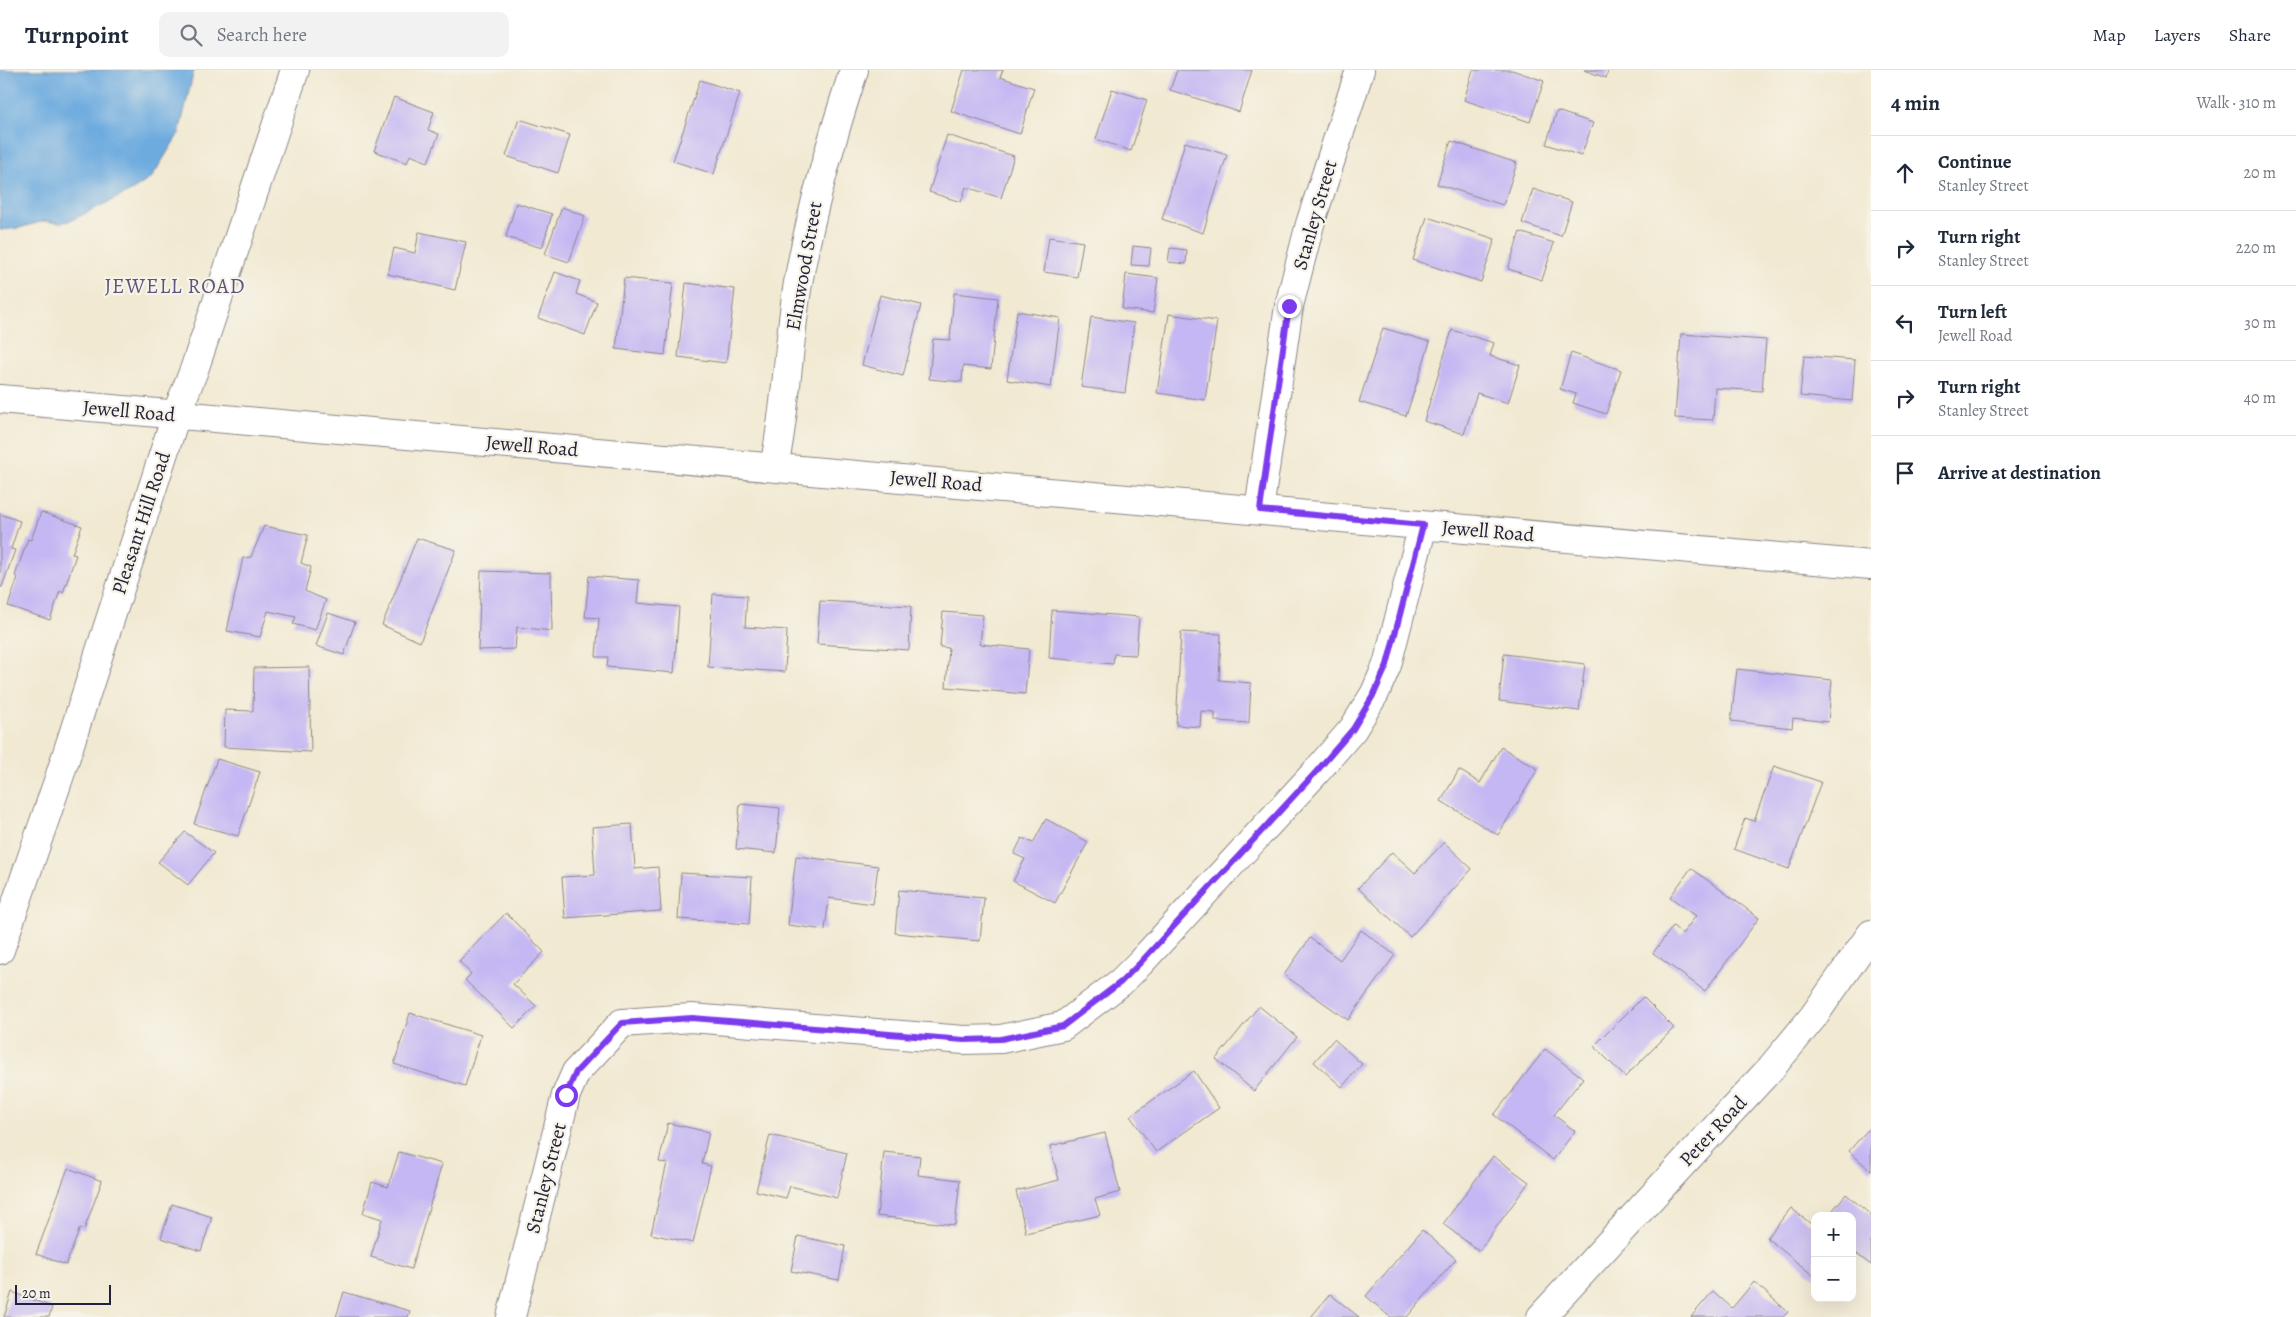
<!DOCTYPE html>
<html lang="en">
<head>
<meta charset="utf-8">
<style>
	:root { --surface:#fff; --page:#f2f2f3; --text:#1f2937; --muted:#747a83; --line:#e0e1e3 }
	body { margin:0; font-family:Alegreya,serif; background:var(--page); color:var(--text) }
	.controls { position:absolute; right:15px; bottom:15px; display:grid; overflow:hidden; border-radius:10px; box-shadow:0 5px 20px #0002 }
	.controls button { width:45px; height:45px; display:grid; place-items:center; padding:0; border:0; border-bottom:1px solid var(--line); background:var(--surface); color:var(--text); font:25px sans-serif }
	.scale { position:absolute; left:15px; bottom:12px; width:96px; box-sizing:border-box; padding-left:5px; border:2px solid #22223b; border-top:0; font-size:14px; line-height:18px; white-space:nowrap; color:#22223b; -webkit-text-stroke:4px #f7f3e8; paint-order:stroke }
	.stop { position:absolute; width:15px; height:15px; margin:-11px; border:4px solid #7c3aed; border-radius:50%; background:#fff }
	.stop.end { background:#7c3aed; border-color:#fff; box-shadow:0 1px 5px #0008 }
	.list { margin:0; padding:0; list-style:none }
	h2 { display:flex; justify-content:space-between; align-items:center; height:65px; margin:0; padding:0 20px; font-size:21px }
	h2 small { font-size:16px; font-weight:400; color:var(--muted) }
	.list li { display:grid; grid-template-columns:32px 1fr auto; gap:15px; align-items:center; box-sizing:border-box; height:75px; padding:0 20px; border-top:1px solid var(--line) }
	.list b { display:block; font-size:19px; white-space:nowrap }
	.list p { margin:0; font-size:16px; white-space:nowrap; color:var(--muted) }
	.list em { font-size:16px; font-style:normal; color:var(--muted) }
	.icon { flex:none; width:28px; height:28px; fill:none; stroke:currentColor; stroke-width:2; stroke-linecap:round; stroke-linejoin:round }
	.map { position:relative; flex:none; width:1871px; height:1247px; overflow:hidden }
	header { display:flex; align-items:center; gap:30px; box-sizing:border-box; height:70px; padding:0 25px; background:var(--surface); border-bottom:1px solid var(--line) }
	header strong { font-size:24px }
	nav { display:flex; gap:28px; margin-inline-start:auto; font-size:18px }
	.search { width:350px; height:45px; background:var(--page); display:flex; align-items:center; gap:12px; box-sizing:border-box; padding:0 18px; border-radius:10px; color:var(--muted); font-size:19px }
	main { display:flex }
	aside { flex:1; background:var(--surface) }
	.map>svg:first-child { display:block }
	.water { fill:#6dabdf; stroke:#48668d }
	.building { fill:#c5b7f3 }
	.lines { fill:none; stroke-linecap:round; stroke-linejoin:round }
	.minor-casing { stroke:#8a8686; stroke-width:30 }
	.minor { stroke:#fff; stroke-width:28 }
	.route { stroke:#7c3aed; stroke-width:6 }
	.labels { text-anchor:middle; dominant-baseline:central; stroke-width:4.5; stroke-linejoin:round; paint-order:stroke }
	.street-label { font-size:20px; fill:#22223b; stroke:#f7f3e8 }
	.neighbourhood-label { font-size:21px; letter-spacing:1px; fill:#5b567b; stroke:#f7f3e8 }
</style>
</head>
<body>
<header>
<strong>Turnpoint</strong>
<div class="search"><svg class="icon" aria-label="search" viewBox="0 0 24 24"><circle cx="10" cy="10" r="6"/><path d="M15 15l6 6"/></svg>Search here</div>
<nav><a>Map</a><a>Layers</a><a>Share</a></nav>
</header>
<main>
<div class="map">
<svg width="1871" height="1247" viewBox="0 0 1871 1247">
	<rect width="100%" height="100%" fill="#f7f3e8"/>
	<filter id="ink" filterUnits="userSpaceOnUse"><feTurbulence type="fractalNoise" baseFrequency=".02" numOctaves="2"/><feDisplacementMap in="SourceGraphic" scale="10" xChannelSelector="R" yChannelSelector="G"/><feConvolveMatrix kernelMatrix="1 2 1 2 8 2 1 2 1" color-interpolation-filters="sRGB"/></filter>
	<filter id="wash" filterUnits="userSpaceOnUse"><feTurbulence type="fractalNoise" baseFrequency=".0096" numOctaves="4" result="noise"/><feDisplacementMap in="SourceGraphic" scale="20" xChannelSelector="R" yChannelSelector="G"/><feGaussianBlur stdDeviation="1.12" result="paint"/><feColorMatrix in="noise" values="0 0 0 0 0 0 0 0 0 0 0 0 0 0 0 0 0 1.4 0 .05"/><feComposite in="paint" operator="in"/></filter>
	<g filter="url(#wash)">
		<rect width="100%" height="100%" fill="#f1e9d2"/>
		<path class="water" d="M 0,0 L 194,0 L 179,63 L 152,107 L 133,120 L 72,150 L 60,153 L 44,151 L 19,158 L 0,160 Z"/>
		<g id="blocks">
			<path class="building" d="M 964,0 L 1003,0 L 1000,7 L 1034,18 L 1020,64 L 951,41 Z
				M 1177,0 L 1252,0 L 1239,42 L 1170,20 Z
				M 1473,0 L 1512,0 L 1544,11 L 1530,52 L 1464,30 Z
				M 1584,0 L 1608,0 L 1606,8 Z
				M 700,10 L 740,23 L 714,104 L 673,91 Z
				M 1112,19 L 1147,30 L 1131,81 L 1096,69 Z
				M 394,27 L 434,42 L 428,60 L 439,64 L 428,92 L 410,85 L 407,93 L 374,81 Z
				M 1557,41 L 1593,53 L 1581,86 L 1546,74 Z
				M 519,49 L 570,65 L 558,103 L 506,86 Z
				M 947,65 L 1014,86 L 1001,128 L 966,117 L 961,132 L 929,122 Z
				M 1451,71 L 1517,93 L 1503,135 L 1437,114 Z
				M 1185,72 L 1227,85 L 1203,163 L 1162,149 Z
				M 1533,119 L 1572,132 L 1561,166 L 1522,153 Z
				M 516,133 L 552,144 L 542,178 L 506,167 Z
				M 562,137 L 585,146 L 569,192 L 545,184 Z
				M 1427,147 L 1495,169 L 1481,212 L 1413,190 Z
				M 419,162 L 466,172 L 455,220 L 388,204 L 394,178 L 415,183 Z
				M 1520,162 L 1554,173 L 1542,210 L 1508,199 Z
				M 1049,167 L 1083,172 L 1077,207 L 1044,202 Z
				M 1133,176 L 1151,178 L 1149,196 L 1131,195 Z
				M 1170,178 L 1187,180 L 1186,194 L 1168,192 Z
				M 555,202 L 580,211 L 576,224 L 597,232 L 585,265 L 538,248 Z
				M 1126,204 L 1158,208 L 1153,243 L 1122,239 Z
				M 624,208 L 673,213 L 665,285 L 616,279 Z
				M 686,213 L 735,219 L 726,293 L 678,287 Z
				M 954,223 L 998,228 L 991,299 L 963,296 L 962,312 L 929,309 L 933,269 L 950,270 Z
				M 880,225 L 921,235 L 903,306 L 862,295 Z
				M 1017,241 L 1060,248 L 1051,317 L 1007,310 Z
				M 1169,244 L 1217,251 L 1205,330 L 1157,323 Z
				M 1091,247 L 1134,253 L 1125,323 L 1081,317 Z
				M 1383,258 L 1430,272 L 1406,346 L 1359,332 Z
				M 1452,260 L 1494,273 L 1490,286 L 1520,295 L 1508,333 L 1477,323 L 1464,364 L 1424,351 Z
				M 1681,264 L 1766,270 L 1762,321 L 1715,318 L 1713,350 L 1675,348 Z
				M 1571,283 L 1621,300 L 1606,344 L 1573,333 L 1576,324 L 1560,319 Z
				M 1804,286 L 1855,290 L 1852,331 L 1800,326 Z
				M 41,442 L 82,456 L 72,484 L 76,485 L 63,523 L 60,521 L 50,550 L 8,536 L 18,507 L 15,506 L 28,469 L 31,470 Z
				M 0,444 L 20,451 L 11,479 L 15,480 L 2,517 L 0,517 Z
				M 264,456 L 308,465 L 301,493 L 311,497 L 305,521 L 326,530 L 315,560 L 293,554 L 296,547 L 268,541 L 260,567 L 227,561 L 243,488 L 251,487 Z
				M 417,468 L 456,480 L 420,572 L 382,555 Z
				M 481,501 L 551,503 L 552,561 L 517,557 L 515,579 L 478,580 Z
				M 589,506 L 639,510 L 637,533 L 679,537 L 674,603 L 607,597 L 608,587 L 596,587 L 599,548 L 585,547 Z
				M 713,524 L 747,526 L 745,557 L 787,560 L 785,602 L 708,597 Z
				M 820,531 L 911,536 L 909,580 L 817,574 Z
				M 1052,540 L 1139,547 L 1136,585 L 1114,584 L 1113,594 L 1049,588 Z
				M 943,542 L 983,545 L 980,574 L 1029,579 L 1025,624 L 946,617 L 949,578 L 940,577 Z
				M 328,543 L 355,552 L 344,585 L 316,576 Z
				M 1181,562 L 1221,564 L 1219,610 L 1251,613 L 1249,653 L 1215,651 L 1215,642 L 1201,641 L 1200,657 L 1176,655 Z
				M 1504,584 L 1585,594 L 1579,641 L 1499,631 Z
				M 309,597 L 311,682 L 224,677 L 225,640 L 253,641 L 254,598 Z
				M 1737,599 L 1832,610 L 1828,652 L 1793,648 L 1792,658 L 1731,651 Z
				M 1501,677 L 1538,699 L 1498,765 L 1441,731 L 1459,700 L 1480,713 Z
				M 217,689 L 260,702 L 238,766 L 194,754 Z
				M 1774,696 L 1821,712 L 1789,799 L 1734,779 L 1745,748 L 1754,751 Z
				M 740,734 L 780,738 L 776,783 L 736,779 Z
				M 1046,749 L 1088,772 L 1055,833 L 1013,811 L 1025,789 L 1014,784 L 1022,768 L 1033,773 Z
				M 632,754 L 635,799 L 658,797 L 661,841 L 565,848 L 562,807 L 595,805 L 592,757 Z
				M 185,762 L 214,783 L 188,815 L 158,792 Z
				M 1444,772 L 1472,799 L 1410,867 L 1358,818 L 1392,782 L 1415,803 Z
				M 796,786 L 878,796 L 873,834 L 829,828 L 825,860 L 788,855 Z
				M 1691,798 L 1759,848 L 1705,921 L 1653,883 L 1673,856 L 1682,864 L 1696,846 L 1670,827 Z
				M 681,803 L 752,807 L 749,854 L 678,849 Z
				M 899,820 L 984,828 L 980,871 L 895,863 Z
				M 506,843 L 544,882 L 513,914 L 536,936 L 514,958 L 465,910 L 471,904 L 459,891 Z
				M 1361,860 L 1395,885 L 1348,950 L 1284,905 L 1310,868 L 1340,890 Z
				M 1643,927 L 1674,958 L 1625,1007 L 1594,976 Z
				M 1259,936 L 1297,967 L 1254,1021 L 1216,989 Z
				M 410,943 L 481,965 L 465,1016 L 394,994 Z
				M 1334,969 L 1362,994 L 1342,1017 L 1314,992 Z
				M 1545,979 L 1583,1008 L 1554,1045 L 1575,1061 L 1553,1090 L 1494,1045 Z
				M 1194,1001 L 1219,1038 L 1156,1082 L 1130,1046 Z
				M 668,1053 L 709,1062 L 702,1094 L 711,1096 L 693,1173 L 651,1164 L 667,1093 L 659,1092 Z
				M 1871,1056 L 1871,1101 L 1849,1081 Z
				M 1105,1063 L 1120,1122 L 1095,1129 L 1100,1145 L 1026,1163 L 1016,1121 L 1059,1110 L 1050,1076 Z
				M 770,1065 L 847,1083 L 837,1128 L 790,1116 L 786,1128 L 756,1121 Z
				M 399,1082 L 442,1094 L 411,1199 L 371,1187 L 382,1149 L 363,1143 L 372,1112 L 388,1117 Z
				M 884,1082 L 920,1086 L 918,1105 L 960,1110 L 955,1155 L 877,1146 Z
				M 1493,1086 L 1529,1112 L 1479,1181 L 1443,1154 Z
				M 68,1098 L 102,1111 L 84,1160 L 80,1158 L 66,1195 L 36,1184 Z
				M 1846,1124 L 1871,1145 L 1871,1195 L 1852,1180 L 1852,1146 L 1828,1146 Z
				M 172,1134 L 212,1147 L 201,1181 L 161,1168 Z
				M 1791,1138 L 1815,1157 L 1815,1207 L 1767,1168 Z
				M 1422,1160 L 1456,1189 L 1407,1247 L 1390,1247 L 1366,1226 Z
				M 798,1166 L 845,1176 L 839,1210 L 791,1201 Z
				M 1754,1212 L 1788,1242 L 1783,1247 L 1691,1247 L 1713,1221 L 1732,1238 Z
				M 12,1222 L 52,1237 L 49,1247 L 4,1247 Z
				M 344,1222 L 410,1241 L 408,1247 L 336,1247 Z
				M 1330,1224 L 1359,1247 L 1311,1247 Z"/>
		</g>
	</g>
	<g filter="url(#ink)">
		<use href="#blocks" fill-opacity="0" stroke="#8a8686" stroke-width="1"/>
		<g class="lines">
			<defs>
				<path id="minor" d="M 0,329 L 1871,495
					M 774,397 C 787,336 788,274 798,213 C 811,140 831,70 854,0
					M 1259,440 L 1289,236 L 1310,154 L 1360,0
					M 0,880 L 59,708 L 176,345 L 194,300 L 295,0
					M 511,1247 L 566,1025 L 576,1002 L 622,953 L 691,948 L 964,970 L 1001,969 L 1063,956 L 1121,912 L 1140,893 L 1316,702 L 1353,659 L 1375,623 L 1387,595 L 1423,455
					M 1541,1247 L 1771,998 L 1813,947 L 1871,864"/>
			</defs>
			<use href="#minor" class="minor-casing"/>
			<use href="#minor" class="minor"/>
		</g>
	</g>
	<g class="lines" filter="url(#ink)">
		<path class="route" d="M 566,1025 L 576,1002 L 622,953 L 692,948 L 964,970 L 1001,969 L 1063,956 L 1121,912 L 1140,893 L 1316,702 L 1353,659 L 1374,624 L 1387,595 L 1423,455 L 1260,440 L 1289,236"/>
	</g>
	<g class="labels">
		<g class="street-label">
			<text transform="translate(1315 145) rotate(-74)">Stanley Street</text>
			<text transform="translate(804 196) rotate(-80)">Elmwood Street</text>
			<text transform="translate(129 341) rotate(5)">Jewell Road</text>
			<text transform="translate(532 376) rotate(5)">Jewell Road</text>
			<text transform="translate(936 411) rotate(5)">Jewell Road</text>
			<text transform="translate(141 453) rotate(-72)">Pleasant Hill Road</text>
			<text transform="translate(1488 461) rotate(5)">Jewell Road</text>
			<text transform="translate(1713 1061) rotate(-47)">Peter Road</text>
			<text transform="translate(546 1108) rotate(-76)">Stanley Street</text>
		</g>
		<g class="neighbourhood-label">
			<text x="175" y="216">JEWELL ROAD</text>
		</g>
	</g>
</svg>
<div class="controls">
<button>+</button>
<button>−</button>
</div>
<div class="scale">20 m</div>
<div class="stop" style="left:566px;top:1025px"></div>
<div class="stop end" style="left:1289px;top:236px"></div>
</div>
<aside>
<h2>4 min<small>Walk · 310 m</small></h2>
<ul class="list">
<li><svg class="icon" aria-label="ahead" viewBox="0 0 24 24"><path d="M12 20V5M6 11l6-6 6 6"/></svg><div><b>Continue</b><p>Stanley Street</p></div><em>20 m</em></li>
<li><svg class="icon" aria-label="right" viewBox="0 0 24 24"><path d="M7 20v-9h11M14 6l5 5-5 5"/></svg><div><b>Turn right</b><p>Stanley Street</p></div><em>220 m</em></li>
<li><svg class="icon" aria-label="left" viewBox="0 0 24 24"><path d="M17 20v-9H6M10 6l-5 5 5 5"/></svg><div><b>Turn left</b><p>Jewell Road</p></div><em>30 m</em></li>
<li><svg class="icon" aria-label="right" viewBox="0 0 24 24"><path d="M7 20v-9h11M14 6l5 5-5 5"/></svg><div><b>Turn right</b><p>Stanley Street</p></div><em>40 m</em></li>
<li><svg class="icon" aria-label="arrive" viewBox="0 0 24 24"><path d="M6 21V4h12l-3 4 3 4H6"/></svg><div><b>Arrive at destination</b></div></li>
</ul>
</aside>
</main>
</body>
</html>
